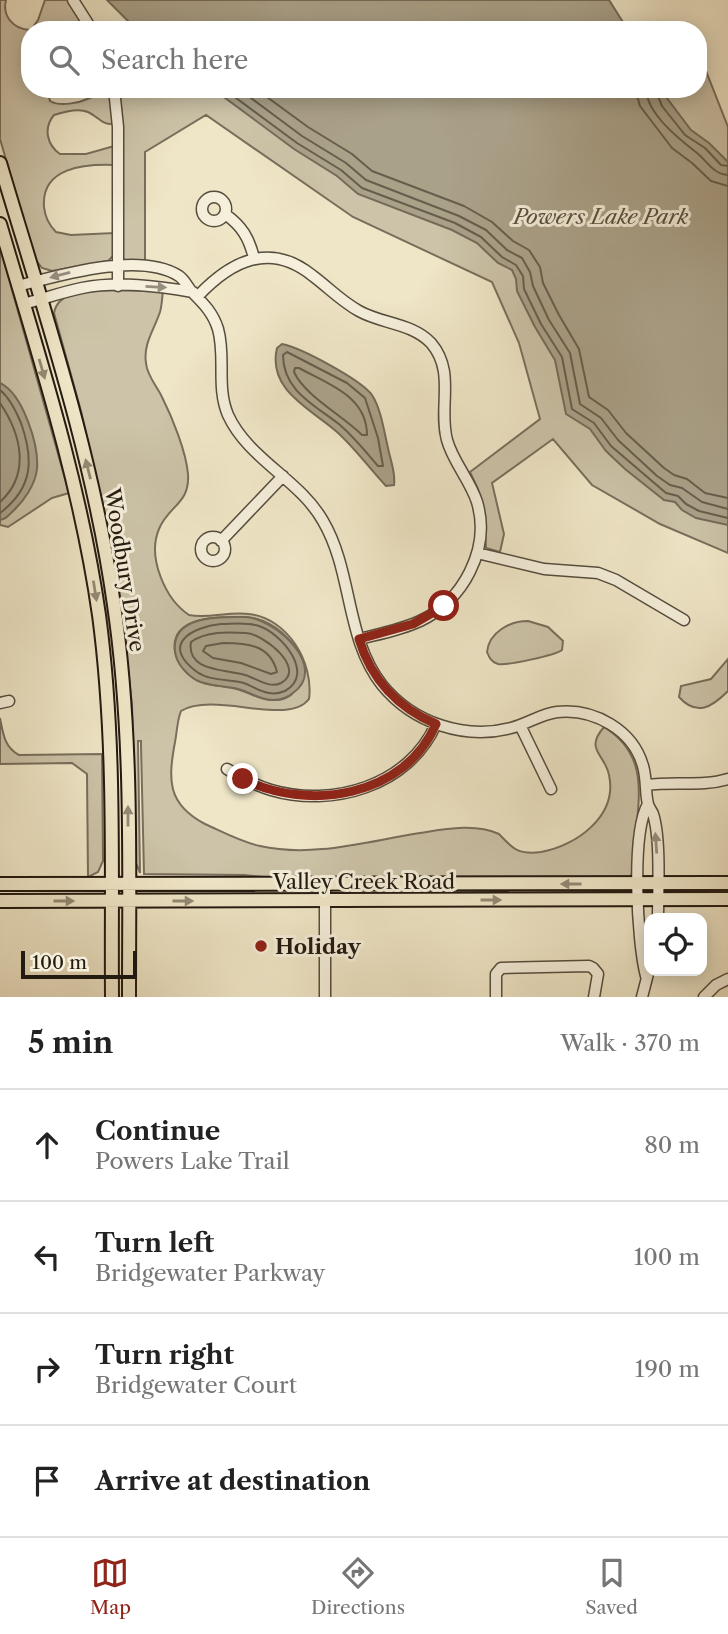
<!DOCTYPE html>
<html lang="en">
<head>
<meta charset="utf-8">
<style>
	:root { --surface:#fff; --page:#f6f6f6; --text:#222; --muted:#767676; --line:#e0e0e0; --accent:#8f2418 }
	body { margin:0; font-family:"Libre Caslon Text",serif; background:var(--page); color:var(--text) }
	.controls { position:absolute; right:21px; bottom:21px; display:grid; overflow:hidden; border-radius:14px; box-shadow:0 4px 18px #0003 }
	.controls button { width:63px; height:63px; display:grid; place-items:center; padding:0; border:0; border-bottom:2px solid var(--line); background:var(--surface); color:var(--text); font:35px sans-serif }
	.scale { position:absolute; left:21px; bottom:18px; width:116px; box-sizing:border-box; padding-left:7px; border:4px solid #231a10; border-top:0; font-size:19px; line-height:24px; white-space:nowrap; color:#231a10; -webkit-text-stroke:5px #f5efdb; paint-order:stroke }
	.stop { position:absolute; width:21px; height:21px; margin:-16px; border:5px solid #8f2418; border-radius:50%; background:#fff }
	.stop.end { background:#8f2418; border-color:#fff; box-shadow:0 2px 7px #0008 }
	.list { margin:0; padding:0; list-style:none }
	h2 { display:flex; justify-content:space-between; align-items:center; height:91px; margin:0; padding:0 28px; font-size:30px }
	h2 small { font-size:23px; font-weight:400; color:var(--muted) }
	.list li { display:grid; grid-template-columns:46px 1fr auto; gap:21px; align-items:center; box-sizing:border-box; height:112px; padding:0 28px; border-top:2px solid var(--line) }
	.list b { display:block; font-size:26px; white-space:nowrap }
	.list p { margin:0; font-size:23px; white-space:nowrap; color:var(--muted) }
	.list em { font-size:23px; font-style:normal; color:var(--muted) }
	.icon { flex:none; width:38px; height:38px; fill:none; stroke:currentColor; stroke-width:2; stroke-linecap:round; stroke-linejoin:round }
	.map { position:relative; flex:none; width:728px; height:997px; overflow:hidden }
	.search { position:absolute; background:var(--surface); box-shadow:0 4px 18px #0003; left:21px; right:21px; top:21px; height:77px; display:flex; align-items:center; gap:18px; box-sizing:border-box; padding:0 24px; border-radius:28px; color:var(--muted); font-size:26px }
	.sheet { height:539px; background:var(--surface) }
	nav { display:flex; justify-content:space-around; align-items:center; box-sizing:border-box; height:98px; border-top:2px solid var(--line); background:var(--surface); font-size:19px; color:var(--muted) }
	nav a { display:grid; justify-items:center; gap:4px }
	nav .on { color:var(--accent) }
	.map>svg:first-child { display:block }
	.green { fill:#ccc3a8; stroke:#786e5c; stroke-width:2; fill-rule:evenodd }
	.water { fill:#aaa189; stroke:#746b59; stroke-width:2 }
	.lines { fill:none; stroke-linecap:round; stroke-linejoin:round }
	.shore { stroke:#665e4c; stroke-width:2 }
	.minor-casing { stroke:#564d3e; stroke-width:13 }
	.major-casing { stroke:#231a10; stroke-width:16 }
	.minor { stroke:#f5efdb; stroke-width:10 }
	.major { stroke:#efe6c7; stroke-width:12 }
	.oneway { fill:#968f80 }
	.oneway2 { fill:#938a75 }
	.route { stroke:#8f2418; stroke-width:9 }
	.poi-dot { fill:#8f2418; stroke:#f5efdb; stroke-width:2.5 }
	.labels { text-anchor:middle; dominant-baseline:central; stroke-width:6; stroke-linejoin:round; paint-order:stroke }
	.park-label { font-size:21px; font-style:italic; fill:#564d3e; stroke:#f5efdb }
	.street-label { font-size:21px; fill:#231a10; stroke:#f5efdb }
	.poi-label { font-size:21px; font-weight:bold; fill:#231a10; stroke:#f5efdb; text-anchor:start }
</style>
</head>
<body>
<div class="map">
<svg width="728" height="997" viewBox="0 0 728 997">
	<rect width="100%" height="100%" fill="#efe6c7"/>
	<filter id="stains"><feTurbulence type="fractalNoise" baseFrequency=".00286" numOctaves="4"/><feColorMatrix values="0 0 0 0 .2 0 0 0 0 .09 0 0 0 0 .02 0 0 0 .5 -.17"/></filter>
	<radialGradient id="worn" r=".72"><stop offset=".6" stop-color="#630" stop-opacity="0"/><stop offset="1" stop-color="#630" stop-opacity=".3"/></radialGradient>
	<path class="green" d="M 0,0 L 6,0 C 2,16 13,29 30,30 L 30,89 L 47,89 L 50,101 C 60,107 79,103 90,98 C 98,94 100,90 110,89 L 114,124 C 101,125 99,117 88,112 C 79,108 63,112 54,115 C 43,128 47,145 60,154 L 86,154 L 114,146 L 114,165 C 85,164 41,167 44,207 C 45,217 49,225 56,232 L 71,235 L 114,233 L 114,255 L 108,261 L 52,271 L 42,268 L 35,259 L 0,139 Z
		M 45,0 L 69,0 L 87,30 L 31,30 L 38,20 Z
		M 698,57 L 704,66 L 728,127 L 728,553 L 660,524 L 592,485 L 553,439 L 492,483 L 504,534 L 500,552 L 486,548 L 484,510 L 478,489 L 470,472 L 540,419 L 519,343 L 492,282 L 353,217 L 206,115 L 145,152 L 145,263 L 126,262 L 122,258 L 123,127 L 119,89 L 698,89 Z
		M 0,247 L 69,493 L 52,498 L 8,527 L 0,525 Z
		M 109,290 L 163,291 C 162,298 162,305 160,312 C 154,330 143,344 146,363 C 147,376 157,386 162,397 C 172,417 186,451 188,474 C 190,504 169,505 159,529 C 147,557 165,599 189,615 C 208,619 229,611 249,614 C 287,618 314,662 309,699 C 288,727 215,691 181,711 C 177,721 177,732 175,742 C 168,780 167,804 205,824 C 223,832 241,842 260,846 C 313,858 368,841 420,833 C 445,829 475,823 499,834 C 513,849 518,855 541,852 C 576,846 618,816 609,775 C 605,754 584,750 604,727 C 646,753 640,790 636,833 C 635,847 636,864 631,876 L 626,879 L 295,880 L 244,875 L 144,874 L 141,745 L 141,741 L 138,741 L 140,873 L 136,863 L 132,705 L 119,590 L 106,519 L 81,411 L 54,313 C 58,290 90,291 109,290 ZM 246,617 C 274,620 295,640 304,666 C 301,674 298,689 291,695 C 287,698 281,700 276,700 C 263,701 252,694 240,690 C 224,685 207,687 193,678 C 184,671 177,663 175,652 C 169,614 223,617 246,617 Z
		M 528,621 L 548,627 L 563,641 L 562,650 C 556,655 506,666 498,664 C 491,662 489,657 487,652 C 489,632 510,621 528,621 Z
		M 728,659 L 728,691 C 712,707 697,717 679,697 L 681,686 L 711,679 Z
		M 0,718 C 3,733 4,747 19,755 L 102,754 L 103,861 L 98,872 L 88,877 L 87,774 L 72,763 L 0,764 Z"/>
	<path class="water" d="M 107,0 L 609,0 L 628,30 L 137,30 Z
		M 213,89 L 660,89 L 691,130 L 709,143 L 728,162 L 728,525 L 696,518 L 682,510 L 675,502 L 664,500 L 625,469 L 606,451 L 590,429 L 566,414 L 555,360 L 535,327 L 517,291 L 516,279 L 512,270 L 498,263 L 477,243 L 452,230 L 358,194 L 337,176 L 294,149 Z
		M 282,344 C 302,348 361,380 372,395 C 381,409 384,431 388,448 C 390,459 396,473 394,485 L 386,486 C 369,468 355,448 337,432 C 311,409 267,390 277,348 Z
		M 0,383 C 23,394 39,445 37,469 C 35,485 24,501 13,511 C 8,516 6,519 0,520 Z
		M 246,617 C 276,619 329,667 293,693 C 287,698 281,700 273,700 C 260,700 250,692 238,689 C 224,685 209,687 196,680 C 186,674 176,663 175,651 C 171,614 223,617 246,617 Z"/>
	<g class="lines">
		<path class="shore" d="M 224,89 L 297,143 L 341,170 L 362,188 L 455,223 L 481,237 L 502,257 L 516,265 L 523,276 L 524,289 L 541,324 L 562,357 L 572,409 L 594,423 L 611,446 L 666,493 L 678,496 L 686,504 L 699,511 L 728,518
			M 239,89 L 302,136 L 346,163 L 366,180 L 459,216 L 486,230 L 507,250 L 522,258 L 530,272 L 533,286 L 549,320 L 570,353 L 580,404 L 601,418 L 618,440 L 657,476 L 670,485 L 682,488 L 702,502 L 728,509
			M 256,89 L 308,127 L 352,154 L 372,171 L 464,206 L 492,222 L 513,241 L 529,250 L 540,267 L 543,283 L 559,315 L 579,349 L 589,397 L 608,410 L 626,433 L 664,468 L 674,475 L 687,479 L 705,493 L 728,498
			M 635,89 L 640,106 L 672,148 L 692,163 L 711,181 L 728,186
			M 646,89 C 647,114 679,139 697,153 C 708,162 713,174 728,175
			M 655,89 L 662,106 L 685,135 L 705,148 L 721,165 L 728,166
			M 287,352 L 347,383 L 365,398 L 378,438 L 383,466 L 378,466 C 366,452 354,437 340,425 C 315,405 283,391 283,355 Z
			M 295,368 L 299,368 C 328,384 367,396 367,435 L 362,435 C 342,415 305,396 294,372 Z
			M 0,390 C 10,398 16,411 21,423 C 34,460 33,488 0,513
			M 0,403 C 21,434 31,474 0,502
			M 221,624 C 233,624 247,622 259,626 C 281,633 316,674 285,691 C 280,693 274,694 269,693 C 260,692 252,686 244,683 C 228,679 210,681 197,672 C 160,645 191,627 221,624 Z
			M 246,633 C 264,634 307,669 281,683 C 269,689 256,678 245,675 C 226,669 186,672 191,642 C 206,631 228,632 246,633 Z
			M 223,643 C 246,643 270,644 277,672 L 271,674 L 241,663 L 213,658 L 203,651 L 206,646 Z"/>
		<defs>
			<path id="minor" d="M 73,0 L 92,30
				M 114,89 L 118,127 L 118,286
				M202 209a12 12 0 1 1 24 0a12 12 0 1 1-24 0Z
				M 225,214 C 242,226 249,238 254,258
				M 18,286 C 60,275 140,251 179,276 C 185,280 188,288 193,293 C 204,304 213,313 218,329 C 226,357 216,387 228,415 C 248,459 300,480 323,521 C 353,572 345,638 382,685 C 413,723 464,740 511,728 C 527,724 541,714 557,712 C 594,708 633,730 643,766 C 647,779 645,793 648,804 C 649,808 652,811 653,814 C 661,838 658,892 658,918
				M 198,296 C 231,261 270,241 313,276 C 329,288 341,301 359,311 C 382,324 412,323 431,343 C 456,372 438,407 447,440 C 453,462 470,480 477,502 C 491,549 463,601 420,621 C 401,630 379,634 359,639
				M 23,304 C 43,299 62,292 82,288 C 119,281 157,286 193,292
				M201 549a12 12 0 1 1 24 0a12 12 0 1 1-24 0Z
				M 221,541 L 283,476
				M 477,553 L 544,569 L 598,573 L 616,580 L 684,620
				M 0,703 L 9,701
				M 520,725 L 551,789
				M 227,769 C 241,778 255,785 271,790 C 332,808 409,786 436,724
				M 647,785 C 674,781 702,787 728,779
				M 325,884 L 325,997
				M 646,976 C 637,942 631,833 648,804
				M 496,997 L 496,974 L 501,968 L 589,966 L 593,968 L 598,974 L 594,997
				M 642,997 L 649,970
				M 704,997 L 716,985 L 728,979"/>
			<path id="major" d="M 0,163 C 43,308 93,454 114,605 C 133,734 129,866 129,997
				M 0,224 C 38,353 80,482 99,615 C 116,742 111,870 112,997
				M 0,884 L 728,883
				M 0,901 L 728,899"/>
		</defs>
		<use href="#minor" class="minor-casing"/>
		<use href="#major" class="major-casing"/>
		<use href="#minor" class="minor"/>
		<use href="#major" class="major"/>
	</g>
	<defs><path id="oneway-solid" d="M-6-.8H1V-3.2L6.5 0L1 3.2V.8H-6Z" transform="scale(1.75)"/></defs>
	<g class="oneway">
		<use href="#oneway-solid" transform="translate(60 275) rotate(165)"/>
		<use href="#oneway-solid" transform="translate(156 287) rotate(3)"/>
		<use href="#oneway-solid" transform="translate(656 843) rotate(-94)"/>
	</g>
	<g class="oneway2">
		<use href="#oneway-solid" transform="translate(42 369) rotate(74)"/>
		<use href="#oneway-solid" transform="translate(88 469) rotate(-104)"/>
		<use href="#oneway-solid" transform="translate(95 591) rotate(81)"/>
		<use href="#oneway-solid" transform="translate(128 816) rotate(-90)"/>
		<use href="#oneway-solid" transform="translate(571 884) rotate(180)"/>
		<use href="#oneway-solid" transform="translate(491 900)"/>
		<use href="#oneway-solid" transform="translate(64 901)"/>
		<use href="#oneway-solid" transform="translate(183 901)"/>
	</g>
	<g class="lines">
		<path class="route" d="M 243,779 C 308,812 405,797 436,724 C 398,708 371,679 359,639 L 413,624 L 444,606"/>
	</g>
	<circle class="poi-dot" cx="261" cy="946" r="7"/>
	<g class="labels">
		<g class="park-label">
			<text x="601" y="216">Powers Lake Park</text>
		</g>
		<g class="street-label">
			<text transform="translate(125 570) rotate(81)">Woodbury Drive</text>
			<text x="364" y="881">Valley Creek Road</text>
		</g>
		<g class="poi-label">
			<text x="275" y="946">Holiday</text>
		</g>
	</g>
	<rect width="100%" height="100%" filter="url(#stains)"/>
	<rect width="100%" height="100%" fill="url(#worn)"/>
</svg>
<div class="controls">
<button><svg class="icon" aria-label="locate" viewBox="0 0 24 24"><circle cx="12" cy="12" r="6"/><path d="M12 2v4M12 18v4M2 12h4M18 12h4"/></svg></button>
</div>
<div class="scale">100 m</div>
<div class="stop" style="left:444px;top:606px"></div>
<div class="stop end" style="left:243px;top:779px"></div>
<div class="search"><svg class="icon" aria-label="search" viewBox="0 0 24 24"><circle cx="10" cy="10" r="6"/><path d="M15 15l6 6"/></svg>Search here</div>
</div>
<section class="sheet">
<h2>5 min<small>Walk · 370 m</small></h2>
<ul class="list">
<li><svg class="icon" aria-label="ahead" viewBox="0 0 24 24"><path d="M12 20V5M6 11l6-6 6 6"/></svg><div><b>Continue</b><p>Powers Lake Trail</p></div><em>80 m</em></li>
<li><svg class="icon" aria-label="left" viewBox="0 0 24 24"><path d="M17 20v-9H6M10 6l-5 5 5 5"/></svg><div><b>Turn left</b><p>Bridgewater Parkway</p></div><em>100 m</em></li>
<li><svg class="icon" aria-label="right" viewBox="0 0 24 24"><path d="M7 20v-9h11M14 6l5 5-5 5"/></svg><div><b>Turn right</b><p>Bridgewater Court</p></div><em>190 m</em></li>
<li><svg class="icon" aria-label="arrive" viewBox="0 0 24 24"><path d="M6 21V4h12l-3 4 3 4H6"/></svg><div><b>Arrive at destination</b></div></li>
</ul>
</section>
<nav>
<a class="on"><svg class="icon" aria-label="map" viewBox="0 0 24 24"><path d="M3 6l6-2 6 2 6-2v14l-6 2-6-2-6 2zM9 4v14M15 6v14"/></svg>Map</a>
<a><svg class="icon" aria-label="directions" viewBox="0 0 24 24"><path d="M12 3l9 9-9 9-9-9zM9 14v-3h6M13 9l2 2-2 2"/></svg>Directions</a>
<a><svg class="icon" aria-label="saved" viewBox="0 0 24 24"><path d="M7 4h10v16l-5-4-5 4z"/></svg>Saved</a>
</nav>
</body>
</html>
